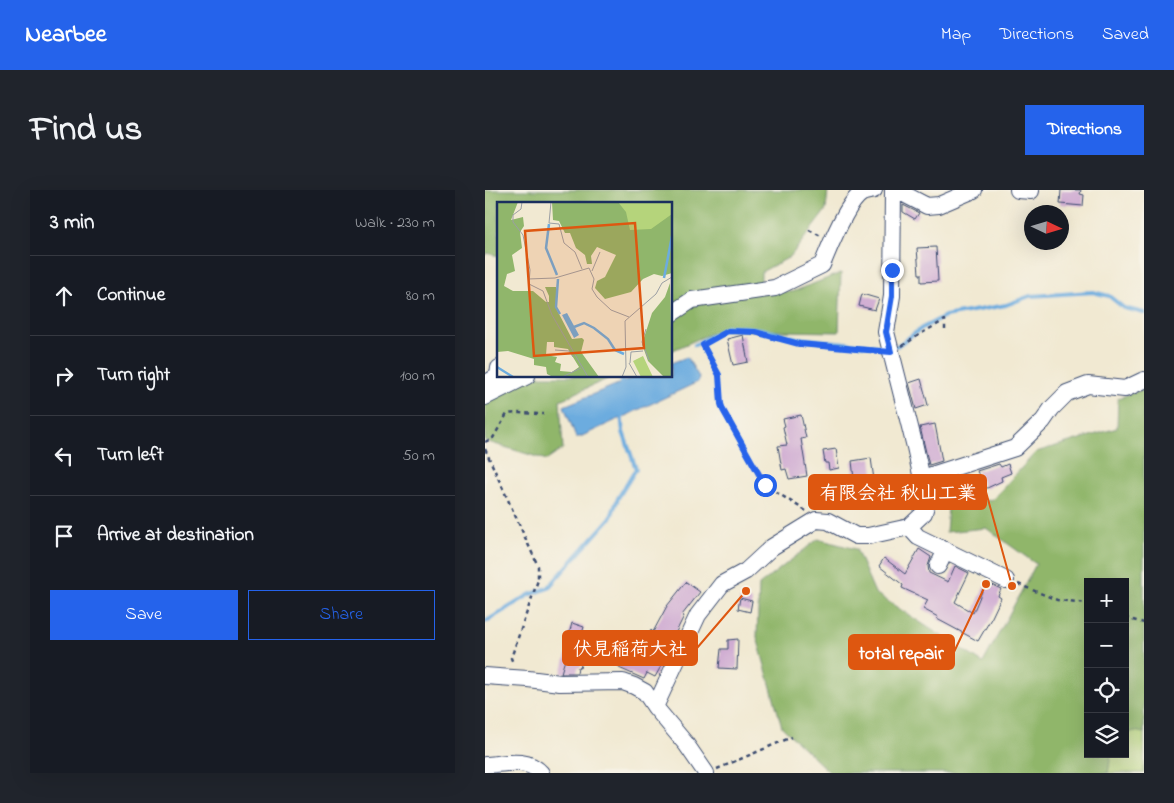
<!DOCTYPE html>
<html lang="en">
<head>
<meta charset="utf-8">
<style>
	:root { --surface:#171b24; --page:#20242c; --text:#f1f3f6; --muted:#9ea1a6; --line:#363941; --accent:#2563eb }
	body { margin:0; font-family:"Indie Flower","Klee One",sans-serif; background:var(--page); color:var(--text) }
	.controls { position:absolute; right:15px; bottom:15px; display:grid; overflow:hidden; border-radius:0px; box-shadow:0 5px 20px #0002 }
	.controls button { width:45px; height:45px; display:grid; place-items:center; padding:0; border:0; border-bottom:1px solid var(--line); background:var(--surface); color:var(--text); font:25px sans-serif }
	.compass { position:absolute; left:539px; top:15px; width:45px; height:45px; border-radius:50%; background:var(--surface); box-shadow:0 5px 20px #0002; rotate:94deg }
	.stop { position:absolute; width:15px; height:15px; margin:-11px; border:4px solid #2563eb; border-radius:50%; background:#fff }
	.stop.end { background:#2563eb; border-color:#fff; box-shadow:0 1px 5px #0008 }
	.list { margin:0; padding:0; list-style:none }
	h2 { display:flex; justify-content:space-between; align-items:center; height:65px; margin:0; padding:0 20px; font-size:21px }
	h2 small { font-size:16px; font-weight:400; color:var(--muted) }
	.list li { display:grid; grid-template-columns:32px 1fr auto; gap:15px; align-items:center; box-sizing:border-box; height:80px; padding:0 20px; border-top:1px solid var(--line) }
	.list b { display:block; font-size:19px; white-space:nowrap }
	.list em { font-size:16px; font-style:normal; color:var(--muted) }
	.actions { display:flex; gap:10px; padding:15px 20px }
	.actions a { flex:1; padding:11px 0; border:1px solid var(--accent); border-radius:0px; text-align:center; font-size:18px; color:var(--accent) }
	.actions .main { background:var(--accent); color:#fff }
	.icon { flex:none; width:28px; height:28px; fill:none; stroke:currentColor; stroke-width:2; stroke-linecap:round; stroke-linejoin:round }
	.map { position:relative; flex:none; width:659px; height:583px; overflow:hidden; border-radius:0px }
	header { display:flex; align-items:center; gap:30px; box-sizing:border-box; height:70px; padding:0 25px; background:var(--accent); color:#fff }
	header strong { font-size:24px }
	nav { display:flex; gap:28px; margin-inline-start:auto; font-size:18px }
	.intro { display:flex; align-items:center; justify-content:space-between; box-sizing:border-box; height:120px; padding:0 30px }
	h1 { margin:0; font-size:35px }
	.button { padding:12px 22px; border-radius:0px; background:var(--accent); color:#fff; font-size:18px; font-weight:700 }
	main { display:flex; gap:30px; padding:0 30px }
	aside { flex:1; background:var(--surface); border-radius:0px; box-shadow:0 5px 20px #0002 }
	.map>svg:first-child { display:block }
	.green { fill:#b5d47b; stroke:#68826c }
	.forest { fill:#90b66b; stroke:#567264 }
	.water { fill:#6cacdf; stroke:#446e9e }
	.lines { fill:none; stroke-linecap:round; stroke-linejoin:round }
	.stream { stroke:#6cacdf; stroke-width:4 }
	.building { fill:#cfabd2 }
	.minor-casing { stroke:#3b4b6f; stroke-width:18 }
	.path { stroke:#3b4b6f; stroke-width:2.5; stroke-dasharray:4 4; stroke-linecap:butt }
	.minor { stroke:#fff; stroke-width:16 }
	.route { stroke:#2563eb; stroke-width:6 }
	.inset-river { fill:none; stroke:#6cacdf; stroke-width:2.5 }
	.inset-road { fill:none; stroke:#9b9fa4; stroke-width:1 }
	.view { fill:#de5710; fill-opacity:0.15; stroke:#de5710; stroke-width:2.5 }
	.inset-edge { fill:none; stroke:#1b2f5e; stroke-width:2.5 }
	.leader { fill:none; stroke:#de5710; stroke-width:2 }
	.callout-dot { fill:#de5710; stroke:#f7f3e8; stroke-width:2 }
	.callout { fill:#de5710; stroke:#de5710; stroke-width:2 }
	.callout-label { font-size:19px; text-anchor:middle; font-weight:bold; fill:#fff }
</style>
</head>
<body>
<header>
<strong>Nearbee</strong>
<nav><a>Map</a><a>Directions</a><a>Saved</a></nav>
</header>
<div class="intro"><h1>Find us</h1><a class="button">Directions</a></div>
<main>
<aside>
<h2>3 min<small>Walk · 230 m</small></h2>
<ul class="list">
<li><svg class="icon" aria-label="ahead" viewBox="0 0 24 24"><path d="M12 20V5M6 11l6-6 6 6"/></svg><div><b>Continue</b></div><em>80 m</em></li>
<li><svg class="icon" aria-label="right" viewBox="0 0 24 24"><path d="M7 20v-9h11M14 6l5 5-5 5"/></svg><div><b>Turn right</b></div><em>100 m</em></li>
<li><svg class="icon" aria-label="left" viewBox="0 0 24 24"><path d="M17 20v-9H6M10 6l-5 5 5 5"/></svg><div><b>Turn left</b></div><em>50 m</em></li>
<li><svg class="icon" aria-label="arrive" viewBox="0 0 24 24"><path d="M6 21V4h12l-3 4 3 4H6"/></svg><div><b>Arrive at destination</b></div></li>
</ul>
<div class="actions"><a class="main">Save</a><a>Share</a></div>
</aside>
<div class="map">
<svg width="659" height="583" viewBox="0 0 659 583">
	<rect width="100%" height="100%" fill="#f7f3e8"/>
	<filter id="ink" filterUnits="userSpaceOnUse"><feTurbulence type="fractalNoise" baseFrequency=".02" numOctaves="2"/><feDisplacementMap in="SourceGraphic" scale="10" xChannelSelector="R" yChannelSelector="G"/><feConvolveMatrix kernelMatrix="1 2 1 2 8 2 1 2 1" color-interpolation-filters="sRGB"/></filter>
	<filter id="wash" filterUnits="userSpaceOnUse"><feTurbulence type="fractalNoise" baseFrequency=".0096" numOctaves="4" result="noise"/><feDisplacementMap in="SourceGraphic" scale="20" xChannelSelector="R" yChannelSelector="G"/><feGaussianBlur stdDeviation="1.12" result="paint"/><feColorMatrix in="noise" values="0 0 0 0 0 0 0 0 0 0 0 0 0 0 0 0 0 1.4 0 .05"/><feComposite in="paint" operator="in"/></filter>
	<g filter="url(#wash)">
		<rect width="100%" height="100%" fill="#f1e9d2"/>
		<path class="green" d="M 640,530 L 659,530 L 659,583 L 616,583 L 617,564 L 640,564 Z"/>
		<path class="forest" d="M 0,0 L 343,0 L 341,20 L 305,67 L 276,82 L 276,99 L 307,102 L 356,83 L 354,142 L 233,140 L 186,161 L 186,14 L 14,14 L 14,66 L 1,63 L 0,66 Z
			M 20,186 L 129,186 L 75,210 L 78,259 L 62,270 L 0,251 L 0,196 Z
			M 659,199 L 659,543 L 649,541 L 640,545 L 640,392 L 603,392 L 603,564 L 626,564 L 623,583 L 345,583 L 297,537 L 272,447 L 274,395 L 333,349 L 371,359 L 390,403 L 498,473 L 551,374 L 501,338 L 461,342 L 463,317 L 508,309 L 551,262 L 632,238 L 633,208 Z"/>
		<path class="water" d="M 202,167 L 214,187 L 213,192 L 95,247 L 91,247 L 79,216 L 153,186 L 186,186 L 186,173 Z"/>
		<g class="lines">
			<path class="stream" d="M 210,155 L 241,137 L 249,136 L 276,139 L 312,148 L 401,157
				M 408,156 L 412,156 L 437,138 L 460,126 L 521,115 L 545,106 L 608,102 L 624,106 L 639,118 L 659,123
				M 136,196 L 137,186
				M 0,432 L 44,405 L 63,398 L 126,327 L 133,308 L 151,279 L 138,242 L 136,223"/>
		</g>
		<g id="blocks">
			<path class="building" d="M 576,0 L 596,0 L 595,4 L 599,5 L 598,16 L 575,14 Z
				M 418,15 L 434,23 L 430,29 L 418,22 Z
				M 451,57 L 453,91 L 436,92 L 436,84 L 434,84 L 432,58 Z
				M 377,104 L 394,109 L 390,120 L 374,116 Z
				M 258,145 L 263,172 L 248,175 L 242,149 Z
				M 436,189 L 443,215 L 431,219 L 424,193 Z
				M 316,225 L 321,248 L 316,249 L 322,286 L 304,289 L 301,279 L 297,280 L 293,256 L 302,255 L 298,237 L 300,236 L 298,229 Z
				M 450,234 L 457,271 L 444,275 L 435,237 Z
				M 351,259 L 354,278 L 344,280 L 343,273 L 340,273 L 338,261 Z
				M 386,268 L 392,312 L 374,314 L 372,298 L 370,298 L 367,271 Z
				M 514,274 L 516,277 L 523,274 L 526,283 L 516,287 L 517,291 L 500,299 L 492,281 Z
				M 434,359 L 446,367 L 443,376 L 444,383 L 463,392 L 470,376 L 484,383 L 470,412 L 488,423 L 501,392 L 516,399 L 513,406 L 516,408 L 507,427 L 493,451 L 452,429 L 453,427 L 438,419 L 443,410 L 417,398 L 418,395 L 394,376 L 399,368 L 420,384 Z
				M 201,392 L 215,402 L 197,425 L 199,426 L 185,454 L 188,455 L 170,487 L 162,483 L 159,489 L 134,478 L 133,474 L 128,472 L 129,468 L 125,467 L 127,462 L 125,462 L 128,451 L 136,455 L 139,450 L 153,460 L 160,448 L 162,449 L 166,440 L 168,442 L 182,416 Z
				M 255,408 L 267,411 L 265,422 L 253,419 Z
				M 87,433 L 99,437 L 94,453 L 102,455 L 95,478 L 93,477 L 92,483 L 76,483 L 86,449 L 83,448 Z
				M 253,449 L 252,479 L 234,478 L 236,459 L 243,459 L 243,450 Z"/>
		</g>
	</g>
	<g filter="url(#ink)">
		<use href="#blocks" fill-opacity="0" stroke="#3b4b6f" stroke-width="1"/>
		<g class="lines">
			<defs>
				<path id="minor" d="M 411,0 L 442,16 L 454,15 L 489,0
					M 533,0 L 546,1
					M 186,124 L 207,110 L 290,98 L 337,75 C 344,58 362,12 377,3 C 381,1 385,1 389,0
					M 0,194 L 13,186 L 14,178
					M 0,207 L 42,186
					M 437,288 L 530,258 L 558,231 L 567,218 L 582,203 L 603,195 L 640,199 L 659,190
					M 424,337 L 433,347 L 521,390
					M 453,376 L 461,360
					M 0,486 L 43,489 L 75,493 L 138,492 L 149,496 L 160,502 L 170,517 L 201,554 L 221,583
					M 170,517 L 213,425 L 237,394 L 261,381 L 287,357 L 331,330 L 343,331 L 371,346 L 383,346 L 424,337 L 439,323 L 442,312 L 430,257 L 401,142 L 407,106 L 408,0
					M 0,575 C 19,574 42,567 56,583"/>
			</defs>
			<use href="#minor" class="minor-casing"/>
			<path class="path" d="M 324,40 L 336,46
				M 417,156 L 437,143 L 460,130 L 460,139
				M 0,252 L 8,248 L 22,224 C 35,222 46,224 59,224
				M 0,259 L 53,376 L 53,390 L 26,468 L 28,473
				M 321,321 L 280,295 L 238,220 L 236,214 L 234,185 L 218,155 L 243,141 L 270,142 L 314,154 L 391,160
				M 533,394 L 572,410 L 603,413
				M 640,428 L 659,433
				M 232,579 L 307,547"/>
			<use href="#minor" class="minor"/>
		</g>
	</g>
	<g class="lines" filter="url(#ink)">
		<path class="route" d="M 280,295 L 238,220 L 236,214 L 234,185 L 218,155 L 243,141 L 270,142 L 314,154 L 406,162 L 401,142 L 407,106 L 407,80"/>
	</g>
	<g transform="translate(12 12)">
		<rect width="175" height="175" fill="#f1e9d2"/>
		<path d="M 121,0 L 175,0 L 175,13 L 156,29 L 129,30 ZM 146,154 L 156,175 L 144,175 L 136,159 Z" fill="#b5d47b"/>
		<path d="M 0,0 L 21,0 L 14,18 L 26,15 L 27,24 L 23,30 L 25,46 L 15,53 L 18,69 L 10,72 L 7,84 L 16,89 L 36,89 L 49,100 L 52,100 L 52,94 L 48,85 L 59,85 L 60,108 L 75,137 L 85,136 L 87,138 L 84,150 L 102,175 L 56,175 L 50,172 L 49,165 L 37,163 L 37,157 L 11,149 L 0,150 ZM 50,140 L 57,140 L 57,145 L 71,147 L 82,165 L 75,170 L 63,169 L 64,162 L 58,160 L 60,155 L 49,153 ZM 55,0 L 121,0 L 129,10 L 133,28 L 154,27 L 175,12 L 175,71 L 165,74 L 157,72 L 146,77 L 134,90 L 108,97 L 98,86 L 100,79 L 108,75 L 119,53 L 100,45 L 94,54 L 95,62 L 90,62 L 88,53 L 79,46 L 73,31 L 68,31 L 62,19 L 56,18 ZM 173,81 L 175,174 L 167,175 L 151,159 L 145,142 L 155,111 L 168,95 Z" fill="#90b66b" fill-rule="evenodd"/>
		<path d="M 70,111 L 82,133 L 77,136 L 65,113 Z" fill="#6cacdf"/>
		<path class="inset-river" d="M 52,22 L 49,46 L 60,73M 167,76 L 175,34M 61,77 L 59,105 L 63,112M 77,125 L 87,121 L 97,126 L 111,137 L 118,148 L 127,152M 0,165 L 16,175"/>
		<path class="inset-road" d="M 25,0 L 24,7 L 16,13 L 16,20 L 26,33 L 33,68 L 32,82 L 46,89 L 55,113 L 91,175M 54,0 L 52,21 L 62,22 L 67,41 L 78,50 L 85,67M 95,69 L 103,50M 31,77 L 58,76 L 92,66 L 97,77 L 95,87 L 100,95 L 114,108 L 132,115M 149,127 L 145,140 L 152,158M 58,148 L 72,149 L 76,155M 132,161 L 140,175M 133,161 L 134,150 L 146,149M 65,175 L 84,166M 125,175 L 129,165 L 128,119 L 159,92 L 165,81 L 175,75"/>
		<path class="view" d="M 138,21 L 147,146 L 37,154 L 28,29 Z"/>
		<rect width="175" height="175" class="inset-edge"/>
	</g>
	<path class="leader" d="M527 396L501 302M261 401L212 458M501 394L469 462"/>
	<g class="callout-dot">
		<circle cx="527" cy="396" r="5"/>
		<circle cx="261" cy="401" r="5"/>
		<circle cx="501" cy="394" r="5"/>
	</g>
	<g class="callout">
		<rect x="324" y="285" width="177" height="34" rx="5"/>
		<rect x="78" y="441" width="134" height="34" rx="5"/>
		<rect x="364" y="445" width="105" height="34" rx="5"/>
	</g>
	<g class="callout-label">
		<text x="413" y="309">有限会社 秋山工業</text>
		<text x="145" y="465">伏見稲荷大社</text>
		<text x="416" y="469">total repair</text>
	</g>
</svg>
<div class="controls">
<button>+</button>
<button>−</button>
<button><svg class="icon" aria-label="locate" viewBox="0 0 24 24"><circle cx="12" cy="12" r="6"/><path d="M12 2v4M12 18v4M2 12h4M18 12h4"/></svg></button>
<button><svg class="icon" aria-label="layers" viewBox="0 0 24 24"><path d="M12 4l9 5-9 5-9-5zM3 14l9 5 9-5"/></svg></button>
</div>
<svg class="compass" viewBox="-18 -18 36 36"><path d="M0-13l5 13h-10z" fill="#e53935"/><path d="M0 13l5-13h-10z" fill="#9ea1a6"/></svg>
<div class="stop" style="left:280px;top:295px"></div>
<div class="stop end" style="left:407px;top:80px"></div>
</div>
</main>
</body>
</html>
